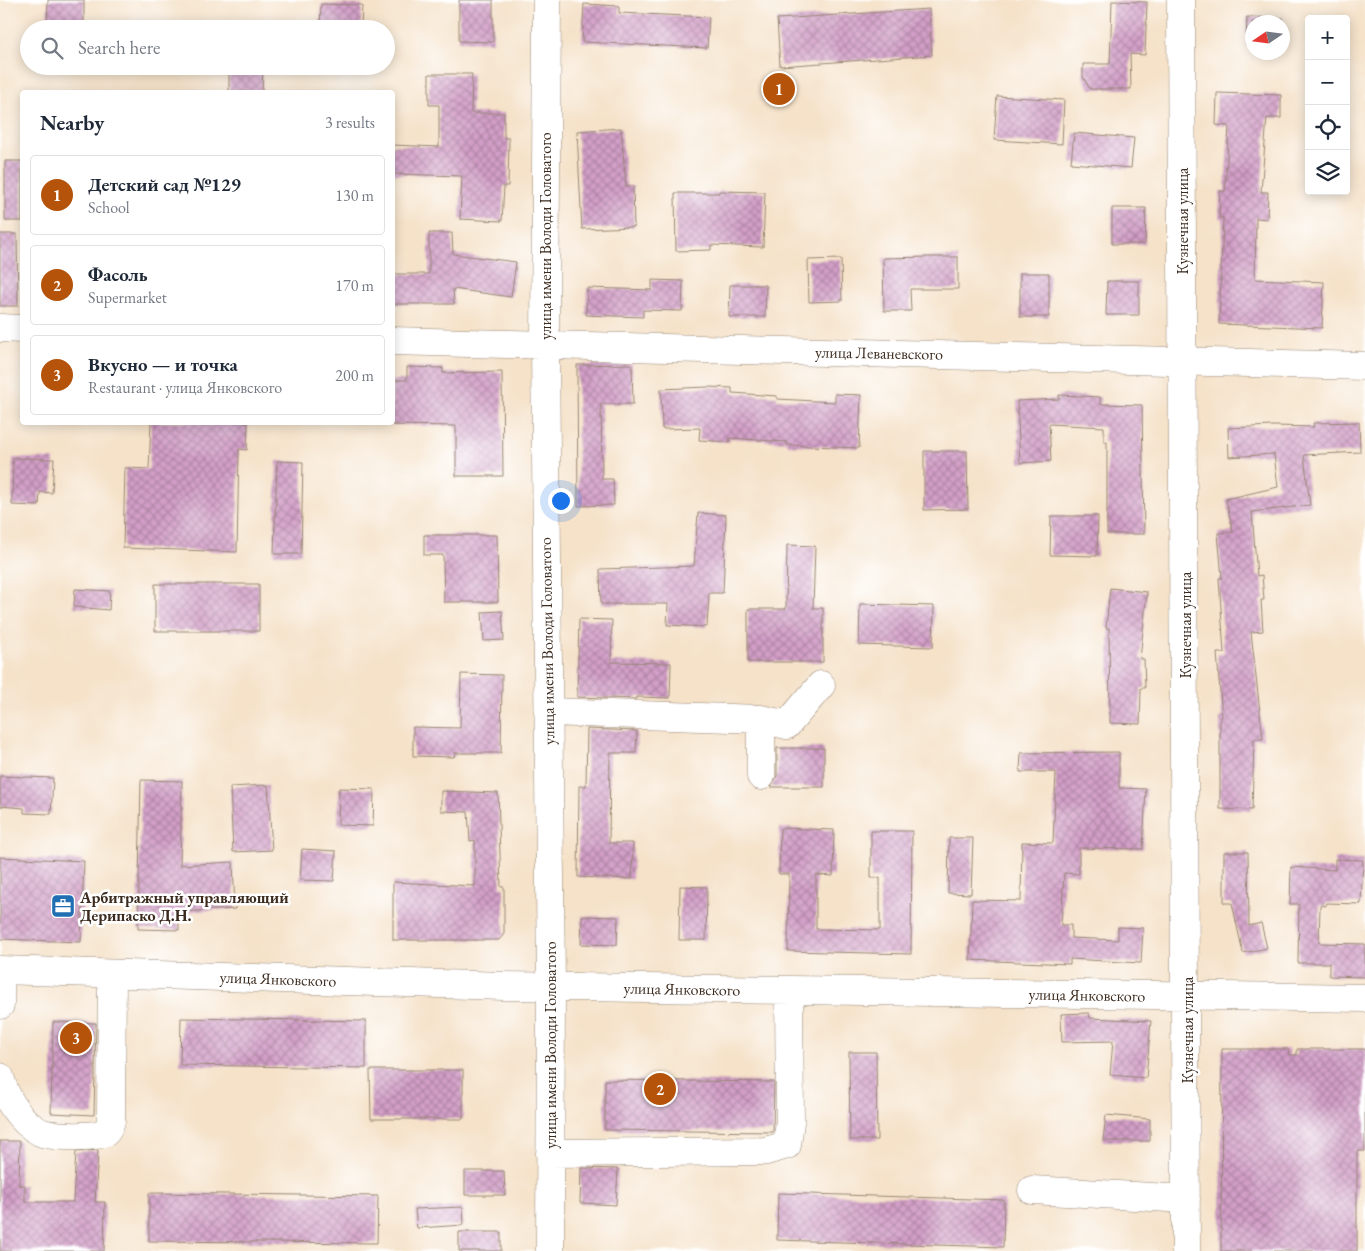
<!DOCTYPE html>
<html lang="en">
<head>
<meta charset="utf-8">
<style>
	:root { --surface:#fff; --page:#f2f2f3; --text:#1f2937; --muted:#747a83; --line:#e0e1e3; --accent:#b45309 }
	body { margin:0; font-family:"EB Garamond",serif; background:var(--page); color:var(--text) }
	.controls { position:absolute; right:15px; top:15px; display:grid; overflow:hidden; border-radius:5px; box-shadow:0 2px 12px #0003 }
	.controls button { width:45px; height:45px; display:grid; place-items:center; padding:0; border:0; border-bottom:1px solid var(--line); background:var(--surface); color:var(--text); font:25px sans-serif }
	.compass { position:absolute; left:1245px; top:15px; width:45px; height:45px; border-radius:50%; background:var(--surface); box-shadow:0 2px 12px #0003; rotate:257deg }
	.you { position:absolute; left:560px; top:500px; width:18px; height:18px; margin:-12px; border:4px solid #fff; border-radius:50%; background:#1a73e8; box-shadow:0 0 0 8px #1a73e833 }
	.badge { display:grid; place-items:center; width:32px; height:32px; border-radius:50%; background:var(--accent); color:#fff; font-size:16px; font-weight:700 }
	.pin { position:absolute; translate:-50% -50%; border:2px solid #fff; box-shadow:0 1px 5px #0006 }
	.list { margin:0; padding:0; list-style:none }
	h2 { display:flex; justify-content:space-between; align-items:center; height:65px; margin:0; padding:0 20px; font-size:21px }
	h2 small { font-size:16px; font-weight:400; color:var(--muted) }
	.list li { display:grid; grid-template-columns:32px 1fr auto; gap:15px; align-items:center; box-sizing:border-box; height:80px; margin:0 10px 10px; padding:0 10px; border:1px solid var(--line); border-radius:5px }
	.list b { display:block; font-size:19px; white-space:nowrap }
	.list p { margin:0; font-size:16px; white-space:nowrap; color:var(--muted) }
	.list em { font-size:16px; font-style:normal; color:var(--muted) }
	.icon { flex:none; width:28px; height:28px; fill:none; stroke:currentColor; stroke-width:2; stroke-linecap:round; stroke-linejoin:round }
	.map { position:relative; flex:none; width:1365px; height:1251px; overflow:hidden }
	.search { position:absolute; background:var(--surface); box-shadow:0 2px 12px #0003; left:20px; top:20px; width:375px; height:55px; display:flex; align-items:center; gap:12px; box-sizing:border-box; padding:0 18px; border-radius:28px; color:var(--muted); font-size:19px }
	.panel { position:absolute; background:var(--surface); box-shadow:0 2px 12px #0003; left:20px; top:90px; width:375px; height:335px; border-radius:5px }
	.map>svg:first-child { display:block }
	.building { fill:url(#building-cross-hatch) }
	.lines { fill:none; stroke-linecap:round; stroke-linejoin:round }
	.minor-casing { stroke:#988674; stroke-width:29 }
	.minor { stroke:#fff; stroke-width:28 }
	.labels { text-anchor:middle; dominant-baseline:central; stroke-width:5; stroke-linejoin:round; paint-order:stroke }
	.street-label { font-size:16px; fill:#3b2a1e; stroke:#fff }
	.poi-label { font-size:16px; font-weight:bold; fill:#3b2a1e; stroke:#fff; text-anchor:start }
</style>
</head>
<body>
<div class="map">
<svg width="1365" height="1251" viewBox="0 0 1365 1251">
	<defs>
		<pattern id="building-cross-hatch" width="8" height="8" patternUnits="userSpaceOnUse" patternTransform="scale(1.25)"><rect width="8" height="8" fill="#d39fc8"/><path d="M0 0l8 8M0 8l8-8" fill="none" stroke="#ac82a2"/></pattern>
	</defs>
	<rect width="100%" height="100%" fill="#fff"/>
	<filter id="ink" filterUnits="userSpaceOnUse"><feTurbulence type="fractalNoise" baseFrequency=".02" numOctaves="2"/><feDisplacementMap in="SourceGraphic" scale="10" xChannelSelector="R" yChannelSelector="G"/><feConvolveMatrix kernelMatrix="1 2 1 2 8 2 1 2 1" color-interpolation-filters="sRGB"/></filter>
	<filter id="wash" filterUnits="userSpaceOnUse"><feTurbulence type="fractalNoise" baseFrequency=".0096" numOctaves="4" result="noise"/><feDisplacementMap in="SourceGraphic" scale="20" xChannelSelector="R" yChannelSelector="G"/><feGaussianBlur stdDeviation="1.12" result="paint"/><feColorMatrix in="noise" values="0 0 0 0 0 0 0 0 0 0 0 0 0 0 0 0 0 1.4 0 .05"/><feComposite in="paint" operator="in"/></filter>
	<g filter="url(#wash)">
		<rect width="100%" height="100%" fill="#f5e2c9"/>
		<g id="blocks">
			<path class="building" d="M 48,0 L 84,0 L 84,29 L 47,29 Z
				M 459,0 L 493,0 L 493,42 L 459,41 Z
				M 1112,1 L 1147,2 L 1145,55 L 1130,54 L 1131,89 L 1090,89 L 1083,77 L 1083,64 L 1110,64 Z
				M 321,4 L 362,5 L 361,29 L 320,29 Z
				M 584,4 L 619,6 L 619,13 L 709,17 L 707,48 L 582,42 Z
				M 929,9 L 932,55 L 780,66 L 777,19 Z
				M 1247,17 L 1283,18 L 1282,47 L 1282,22 L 1252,22 L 1252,45 L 1246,45 Z
				M 229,66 L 263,66 L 262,92 L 229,92 Z
				M 429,74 L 472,74 L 471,113 L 504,113 L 504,138 L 509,138 L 508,186 L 504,186 L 502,221 L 460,219 L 462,176 L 392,174 L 392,145 L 439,147 L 439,105 L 429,105 Z
				M 1217,93 L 1281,95 L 1281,118 L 1267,118 L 1261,192 L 1268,192 L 1267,219 L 1256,218 L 1255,279 L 1324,282 L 1322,328 L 1219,324 L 1223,218 L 1219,218 L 1220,191 L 1225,191 L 1229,126 L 1216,125 Z
				M 997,96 L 1064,100 L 1062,144 L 994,140 Z
				M 621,128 L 626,186 L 633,186 L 634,227 L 582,229 L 577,131 Z
				M 1074,133 L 1134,138 L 1131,168 L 1071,163 Z
				M 5,161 L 22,161 L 22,221 L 5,221 Z
				M 719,191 L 765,192 L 763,247 L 711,245 L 711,250 L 676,251 L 675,193 L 719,193 Z
				M 1112,208 L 1146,208 L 1145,244 L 1112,244 Z
				M 429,233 L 452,233 L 453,254 L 516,262 L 511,297 L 453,289 L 454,304 L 392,304 L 392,274 L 429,274 Z
				M 0,234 L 17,234 L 18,306 L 0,306 Z
				M 929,257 L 958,257 L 958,289 L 910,289 L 911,311 L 884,311 L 883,258 Z
				M 841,259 L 842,301 L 809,302 L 808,260 Z
				M 1020,273 L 1049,273 L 1049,317 L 1020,317 Z
				M 652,280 L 683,281 L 682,311 L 643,310 L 643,317 L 586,315 L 587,288 L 652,290 Z
				M 1107,281 L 1139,281 L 1139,315 L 1106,315 Z
				M 730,285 L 766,285 L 765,317 L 729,317 Z
				M 632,364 L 633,404 L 601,404 L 602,479 L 613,479 L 614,505 L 578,506 L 577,365 Z
				M 407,367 L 443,368 L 443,373 L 502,372 L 503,476 L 456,476 L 456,426 L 392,425 L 392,380 L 407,380 Z
				M 708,387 L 732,388 L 732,393 L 777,396 L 777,399 L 835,402 L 835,394 L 861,395 L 859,448 L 787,445 L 787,442 L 730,438 L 729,442 L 699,440 L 700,428 L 662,429 L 661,389 Z
				M 1059,395 L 1100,397 L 1100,404 L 1142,405 L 1144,534 L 1107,534 L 1107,442 L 1104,442 L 1104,427 L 1049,424 L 1051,461 L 1020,463 L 1017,401 L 1059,399 Z
				M 151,422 L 248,422 L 247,450 L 239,449 L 237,552 L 123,548 L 125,468 L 149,469 Z
				M 1359,422 L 1360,452 L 1304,455 L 1310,505 L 1252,512 L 1257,576 L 1262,575 L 1264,600 L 1261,600 L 1263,631 L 1251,632 L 1263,739 L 1254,739 L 1252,810 L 1220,809 L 1220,717 L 1222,717 L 1217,653 L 1224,653 L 1219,578 L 1222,578 L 1218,533 L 1233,532 L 1226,499 L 1278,487 L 1274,454 L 1229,457 L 1228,428 L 1273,426 L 1314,427 L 1313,423 Z
				M 924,451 L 967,451 L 968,509 L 924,510 Z
				M 13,458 L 54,459 L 52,493 L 40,492 L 39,506 L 12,505 Z
				M 277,461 L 303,462 L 301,554 L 274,554 Z
				M 698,513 L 726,515 L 723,593 L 709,593 L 707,627 L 667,625 L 668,604 L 601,604 L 600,569 L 694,566 Z
				M 1051,516 L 1098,516 L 1097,556 L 1050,555 Z
				M 424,535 L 497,535 L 498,602 L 444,602 L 443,555 L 424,555 Z
				M 787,545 L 815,546 L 813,608 L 823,608 L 823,662 L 748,662 L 748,609 L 786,609 Z
				M 155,584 L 259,584 L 259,631 L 155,631 Z
				M 1110,588 L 1147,592 L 1140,659 L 1144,659 L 1145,688 L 1141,688 L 1140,724 L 1110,723 L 1109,628 L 1106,628 Z
				M 75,589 L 110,591 L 109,610 L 74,607 Z
				M 860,604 L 934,606 L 933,647 L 859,645 Z
				M 502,611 L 504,640 L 484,641 L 482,612 Z
				M 579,619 L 612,620 L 611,662 L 671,663 L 670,698 L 637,697 L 637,699 L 577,697 Z
				M 461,674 L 502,675 L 501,753 L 455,753 L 454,757 L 413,756 L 413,727 L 460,728 Z
				M 587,729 L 637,731 L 636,753 L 610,753 L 609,843 L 633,843 L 632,879 L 578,877 L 579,786 L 586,786 Z
				M 777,748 L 824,748 L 824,787 L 771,787 L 777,776 Z
				M 1119,752 L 1119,788 L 1146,789 L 1143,849 L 1079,848 L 1079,874 L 1064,873 L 1061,925 L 1071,925 L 1071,938 L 1118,940 L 1118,927 L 1143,928 L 1141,963 L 1070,959 L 1070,964 L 970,960 L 972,900 L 1021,901 L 1022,842 L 1053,843 L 1056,772 L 1020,772 L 1021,753 Z
				M 0,776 L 53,778 L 51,814 L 24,813 L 24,808 L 0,806 Z
				M 141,780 L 182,781 L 180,865 L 233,862 L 235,909 L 179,912 L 179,930 L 138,929 Z
				M 268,785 L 272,850 L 233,852 L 230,787 Z
				M 339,788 L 374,789 L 373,826 L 338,825 Z
				M 441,791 L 498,793 L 501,887 L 504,887 L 504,934 L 499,940 L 393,940 L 393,882 L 475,886 L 475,840 L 470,841 L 468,812 L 441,811 Z
				M 780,828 L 834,830 L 833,876 L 816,875 L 816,929 L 880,930 L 880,878 L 871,878 L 871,831 L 912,831 L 911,954 L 788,951 L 789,874 L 779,874 Z
				M 949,838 L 973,838 L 971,894 L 948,893 Z
				M 302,849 L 336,851 L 334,881 L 300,880 Z
				M 1224,852 L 1248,852 L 1249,926 L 1261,923 L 1267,948 L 1243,953 L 1232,903 L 1224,903 Z
				M 0,857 L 84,861 L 81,942 L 0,939 Z
				M 1335,859 L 1363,860 L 1361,904 L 1326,903 L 1326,906 L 1320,905 L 1319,943 L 1365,944 L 1365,977 L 1329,976 L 1329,963 L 1298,963 L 1299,904 L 1290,904 L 1291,867 L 1335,870 Z
				M 680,886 L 707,887 L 706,940 L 679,940 Z
				M 582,916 L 618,917 L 617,945 L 581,944 Z
				M 1089,1013 L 1090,1018 L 1151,1021 L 1146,1078 L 1110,1075 L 1113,1041 L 1062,1042 L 1061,1014 Z
				M 181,1018 L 366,1021 L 366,1068 L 180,1065 Z
				M 53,1022 L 96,1023 L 94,1115 L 51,1113 Z
				M 1222,1049 L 1288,1049 L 1289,1055 L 1297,1055 L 1297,1049 L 1365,1049 L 1365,1151 L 1357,1151 L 1357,1251 L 1221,1251 Z
				M 849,1052 L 876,1052 L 877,1140 L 850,1140 Z
				M 370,1070 L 463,1070 L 463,1119 L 371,1119 Z
				M 605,1080 L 774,1082 L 773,1132 L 605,1130 Z
				M 1106,1115 L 1150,1119 L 1150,1141 L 1103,1141 Z
				M 0,1141 L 20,1141 L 19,1185 L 25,1185 L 25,1202 L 73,1202 L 76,1152 L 98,1150 L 95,1202 L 105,1202 L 104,1251 L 0,1251 Z
				M 581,1168 L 618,1169 L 616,1205 L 580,1203 Z
				M 465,1171 L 504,1171 L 505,1195 L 465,1195 Z
				M 149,1193 L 378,1196 L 377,1243 L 149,1241 Z
				M 778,1193 L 1004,1200 L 1003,1247 L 777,1240 Z
				M 463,1207 L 464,1225 L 417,1228 L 415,1209 Z
				M 459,1232 L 501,1232 L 501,1251 L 459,1251 Z"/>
		</g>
	</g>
	<g filter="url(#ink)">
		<use href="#blocks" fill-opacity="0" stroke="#988674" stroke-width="1"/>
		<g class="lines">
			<defs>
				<path id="minor" d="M 547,0 L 545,346 L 551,987 L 550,1251
					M 1181,0 L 1186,1251
					M 0,328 L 22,329
					M 392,341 L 1365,366
					M 548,712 L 761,719 L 761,776
					M 761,719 L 787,725 L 821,685
					M 0,970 L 504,986 L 1365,998
					M 0,1005 L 0,970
					M 0,1077 C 6,1099 19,1121 40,1132 C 49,1137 100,1138 106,1132 C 108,1130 110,1124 111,1121 L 112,974
					M 550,1153 L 766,1151 L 787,1145 L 790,1122 L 789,991
					M 1032,1190 L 1186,1199"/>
			</defs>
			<use href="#minor" class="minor-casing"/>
			<use href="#minor" class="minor"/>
		</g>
	</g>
	<defs>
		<symbol id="office-square" viewBox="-11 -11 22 22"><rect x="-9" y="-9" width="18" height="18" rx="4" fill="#1f6fb2" stroke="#fff"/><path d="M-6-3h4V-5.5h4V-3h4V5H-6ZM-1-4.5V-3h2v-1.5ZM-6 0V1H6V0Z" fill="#fff"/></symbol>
	</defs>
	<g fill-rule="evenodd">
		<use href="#office-square" x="49" y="892" width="28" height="28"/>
	</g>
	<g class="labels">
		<g class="street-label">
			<text transform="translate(1182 221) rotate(-90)">Кузнечная улица</text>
			<text transform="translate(545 236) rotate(-90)">улица имени Володи Головатого</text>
			<text transform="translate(879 353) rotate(1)">улица Леваневского</text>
			<text transform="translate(1185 625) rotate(-90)">Кузнечная улица</text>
			<text transform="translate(547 641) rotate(-91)">улица имени Володи Головатого</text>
			<text transform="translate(278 979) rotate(2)">улица Янковского</text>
			<text transform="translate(682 989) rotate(1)">улица Янковского</text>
			<text transform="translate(1087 995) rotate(1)">улица Янковского</text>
			<text transform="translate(1187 1030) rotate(-90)">Кузнечная улица</text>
			<text transform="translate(550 1045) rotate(-90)">улица имени Володи Головатого</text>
		</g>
		<g class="poi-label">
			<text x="80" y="897">Арбитражный управляющий<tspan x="80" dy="18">Дерипаско Д.Н.</tspan></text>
		</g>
	</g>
</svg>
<div class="controls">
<button>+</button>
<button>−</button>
<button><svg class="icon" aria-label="locate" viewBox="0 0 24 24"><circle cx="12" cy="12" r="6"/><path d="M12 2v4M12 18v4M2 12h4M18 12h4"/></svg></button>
<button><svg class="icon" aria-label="layers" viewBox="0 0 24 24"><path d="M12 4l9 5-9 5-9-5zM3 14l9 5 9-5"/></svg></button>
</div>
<svg class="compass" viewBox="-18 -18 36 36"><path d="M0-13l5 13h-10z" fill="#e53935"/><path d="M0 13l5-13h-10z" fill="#747a83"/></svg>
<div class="you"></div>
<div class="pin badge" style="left:779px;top:89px">1</div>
<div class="pin badge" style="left:660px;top:1089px">2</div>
<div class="pin badge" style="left:76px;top:1038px">3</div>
<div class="search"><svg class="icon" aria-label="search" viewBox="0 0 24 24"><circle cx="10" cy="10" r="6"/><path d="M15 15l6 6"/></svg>Search here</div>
<section class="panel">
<h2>Nearby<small>3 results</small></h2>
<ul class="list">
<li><span class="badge">1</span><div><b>Детский сад №129</b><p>School</p></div><em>130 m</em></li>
<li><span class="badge">2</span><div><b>Фасоль</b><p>Supermarket</p></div><em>170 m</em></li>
<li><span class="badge">3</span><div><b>Вкусно — и точка</b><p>Restaurant · улица Янковского</p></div><em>200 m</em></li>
</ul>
</section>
</div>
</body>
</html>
